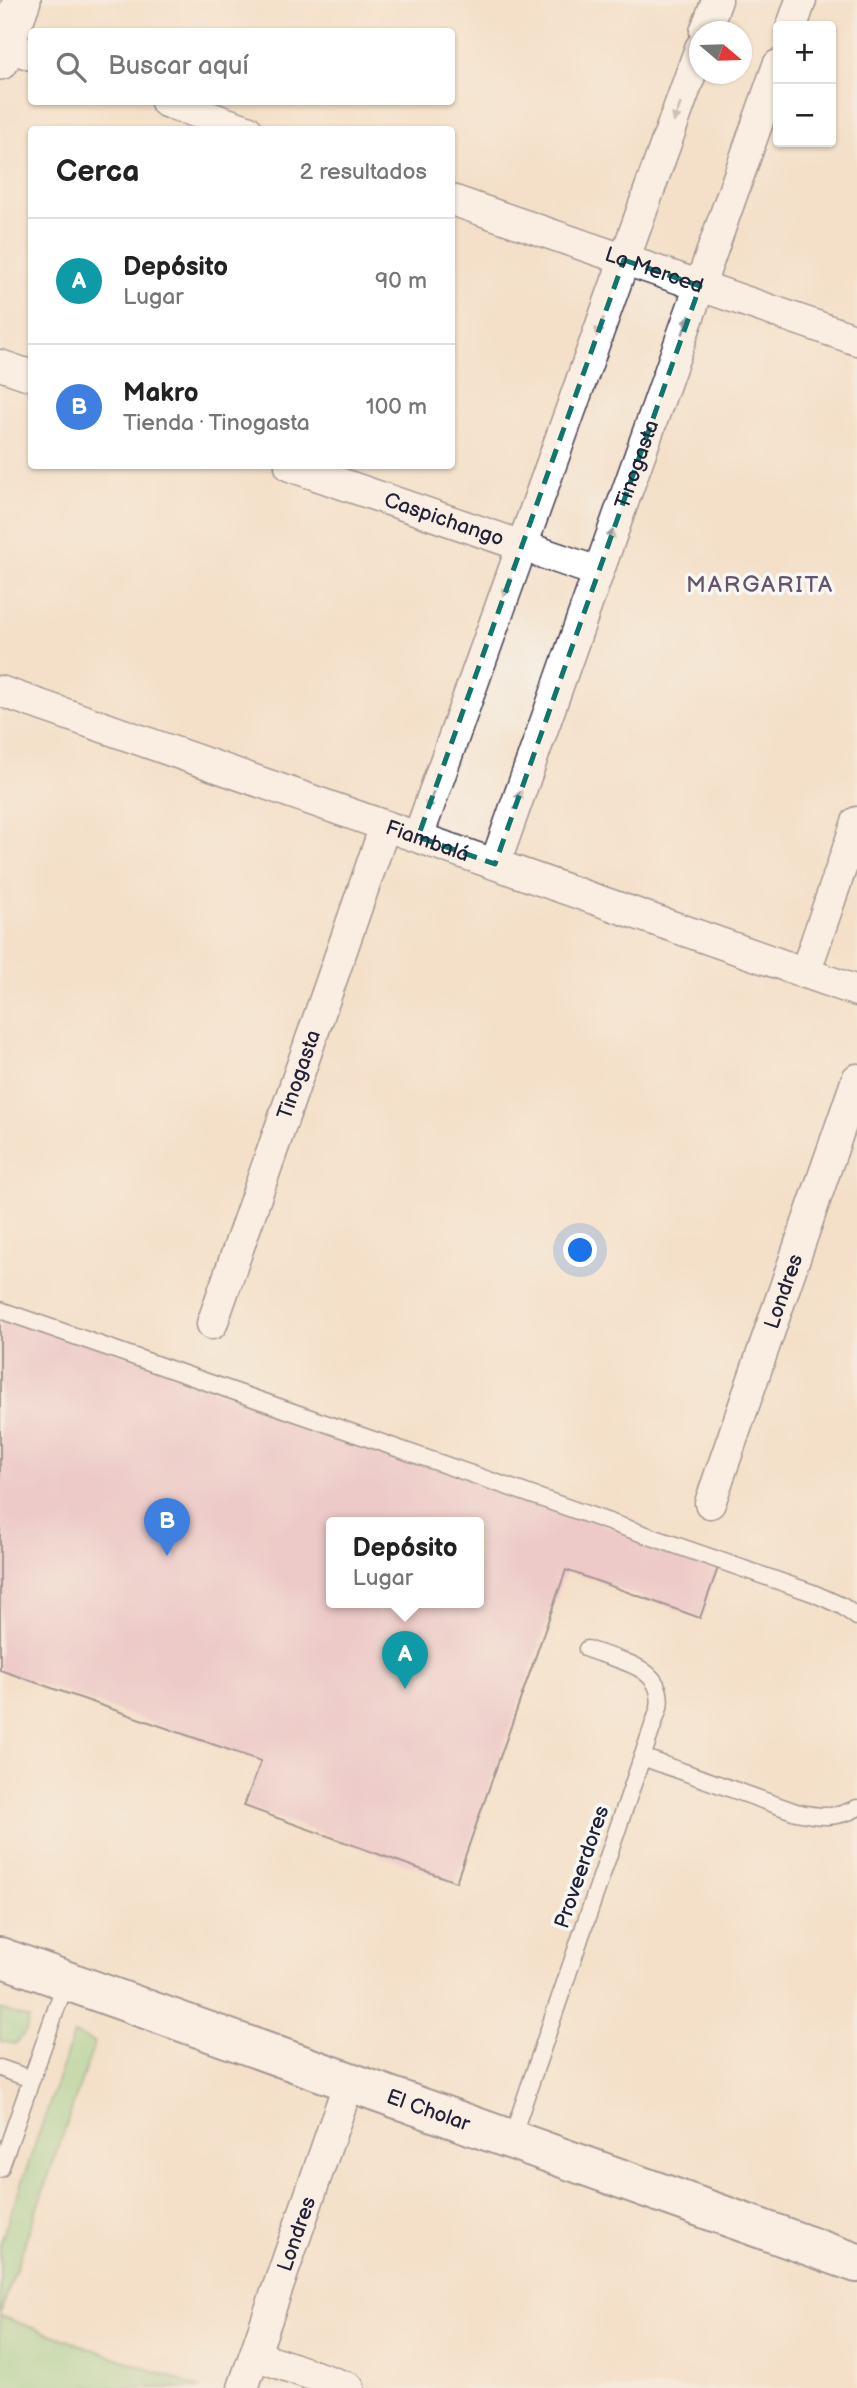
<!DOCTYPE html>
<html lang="es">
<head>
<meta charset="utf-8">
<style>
	:root { --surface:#fff; --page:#f6f6f6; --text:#222; --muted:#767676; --line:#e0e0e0; --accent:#0f766e }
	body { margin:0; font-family:"Balsamiq Sans",sans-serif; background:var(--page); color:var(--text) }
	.controls { position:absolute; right:21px; top:21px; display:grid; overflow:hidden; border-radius:7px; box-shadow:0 2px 5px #0004 }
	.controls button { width:63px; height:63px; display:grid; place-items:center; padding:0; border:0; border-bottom:2px solid var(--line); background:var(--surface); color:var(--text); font:35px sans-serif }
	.compass { position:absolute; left:689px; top:21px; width:63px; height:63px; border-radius:50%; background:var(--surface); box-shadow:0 2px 5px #0004; rotate:109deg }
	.you { position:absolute; left:581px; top:1251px; width:24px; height:24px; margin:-18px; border:5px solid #fff; border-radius:50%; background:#1a73e8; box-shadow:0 0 0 10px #1a73e833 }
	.badge { display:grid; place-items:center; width:46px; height:46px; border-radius:50%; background:var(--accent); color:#fff; font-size:23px; font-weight:700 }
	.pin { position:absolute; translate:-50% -58px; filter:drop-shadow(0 2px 4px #0008) }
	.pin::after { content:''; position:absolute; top:37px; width:24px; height:21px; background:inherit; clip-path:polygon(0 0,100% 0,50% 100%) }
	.popup { position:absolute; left:326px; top:1517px; width:158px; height:91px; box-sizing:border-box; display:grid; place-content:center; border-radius:7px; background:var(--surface); filter:drop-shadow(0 2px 5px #0005); font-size:23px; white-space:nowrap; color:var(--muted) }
	.popup b { font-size:26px; color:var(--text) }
	.popup::after { content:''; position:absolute; left:50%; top:100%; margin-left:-14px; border:14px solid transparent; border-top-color:var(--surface) }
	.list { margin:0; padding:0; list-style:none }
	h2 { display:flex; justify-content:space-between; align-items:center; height:91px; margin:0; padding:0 28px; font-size:30px }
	h2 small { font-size:23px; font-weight:400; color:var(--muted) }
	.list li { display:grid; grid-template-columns:46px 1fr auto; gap:21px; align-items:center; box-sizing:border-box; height:126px; padding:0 28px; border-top:2px solid var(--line) }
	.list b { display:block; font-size:26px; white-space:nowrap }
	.list p { margin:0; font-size:23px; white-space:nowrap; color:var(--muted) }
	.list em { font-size:23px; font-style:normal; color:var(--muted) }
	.icon { flex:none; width:38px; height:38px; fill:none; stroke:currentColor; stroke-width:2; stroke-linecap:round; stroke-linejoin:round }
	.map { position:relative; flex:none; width:857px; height:2388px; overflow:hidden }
	.search { position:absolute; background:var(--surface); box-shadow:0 2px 5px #0004; left:28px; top:28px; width:427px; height:77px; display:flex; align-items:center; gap:18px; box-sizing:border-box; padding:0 24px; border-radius:7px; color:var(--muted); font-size:26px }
	.panel { position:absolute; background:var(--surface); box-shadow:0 2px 5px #0004; left:28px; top:126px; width:427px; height:343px; border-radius:7px }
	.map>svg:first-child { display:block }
	.green { fill:#90d28a; stroke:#597a62; stroke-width:2 }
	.building { fill:#e5b0c8; fill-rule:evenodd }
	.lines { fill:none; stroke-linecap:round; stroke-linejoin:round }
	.service-casing { stroke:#423e50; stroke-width:19 }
	.minor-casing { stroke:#423e50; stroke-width:33 }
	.tertiary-casing { stroke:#423e50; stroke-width:40 }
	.secondary-casing { stroke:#423e50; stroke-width:42 }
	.service { stroke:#fff; stroke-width:16 }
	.minor { stroke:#fff; stroke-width:30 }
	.tertiary { stroke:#fff; stroke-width:37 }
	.secondary { stroke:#fff; stroke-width:38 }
	.oneway { fill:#9c9ca7 }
	.marked { fill:none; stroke:#0f766e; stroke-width:5; stroke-dasharray:14 9; stroke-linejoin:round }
	.labels { text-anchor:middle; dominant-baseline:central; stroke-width:7; stroke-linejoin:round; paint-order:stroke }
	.street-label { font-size:21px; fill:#22223b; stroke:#f6f6f2 }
	.neighbourhood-label { font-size:23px; letter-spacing:2px; fill:#66546c; stroke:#f6f6f2 }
</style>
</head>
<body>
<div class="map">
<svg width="857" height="2388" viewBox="0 0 857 2388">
	<rect width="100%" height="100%" fill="#f6f6f2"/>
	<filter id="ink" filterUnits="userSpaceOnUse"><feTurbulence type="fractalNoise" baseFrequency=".0143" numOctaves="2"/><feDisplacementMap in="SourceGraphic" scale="14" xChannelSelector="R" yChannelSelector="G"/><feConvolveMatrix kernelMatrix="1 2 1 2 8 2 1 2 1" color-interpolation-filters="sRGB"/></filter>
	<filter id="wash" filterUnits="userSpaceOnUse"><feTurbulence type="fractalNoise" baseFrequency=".00686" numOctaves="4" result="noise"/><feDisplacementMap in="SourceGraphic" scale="28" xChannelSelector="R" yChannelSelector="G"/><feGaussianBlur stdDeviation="1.57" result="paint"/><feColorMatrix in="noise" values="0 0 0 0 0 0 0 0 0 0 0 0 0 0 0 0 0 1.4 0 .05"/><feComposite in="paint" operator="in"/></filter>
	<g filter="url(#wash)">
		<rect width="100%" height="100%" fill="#f4e0c8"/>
		<path class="green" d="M 0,2009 L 29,2019 L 26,2031 L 15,2044 L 0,2041 Z
			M 74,2034 L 95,2042 L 0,2314 L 0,2244 Z
			M 0,2316 L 201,2388 L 0,2388 Z"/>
		<g id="blocks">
			<path class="building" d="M 0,1312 L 719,1565 L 700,1618 L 566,1570 L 456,1882 L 244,1806 L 261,1761 L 0,1670 ZM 332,1523 L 478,1523 L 478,1603 L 332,1603 Z"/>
		</g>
	</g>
	<g filter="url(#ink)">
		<use href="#blocks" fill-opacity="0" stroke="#423e50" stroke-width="2"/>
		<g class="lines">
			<defs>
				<path id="service" d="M 0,1310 L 813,1593 L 842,1606 L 857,1617
					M 642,1757 L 796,1812 C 819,1817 836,1819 857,1808
					M 0,2068 L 31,2079
					M 511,2140 L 659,1708 C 666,1666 618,1661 587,1649
					M 0,2169 L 66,1981"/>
				<g id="minor">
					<path d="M 792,26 L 801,0"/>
					<path d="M 705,32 L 717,0"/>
					<path d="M 5,46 L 32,55"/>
					<path d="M 166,102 L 247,130"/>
					<path id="s1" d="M 452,200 L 857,340"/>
					<path d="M 0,365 L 32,376"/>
					<path id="s2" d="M 290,466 L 598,572"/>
					<path id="s3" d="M 0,691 L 857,991"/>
					<path d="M 418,837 L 700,48"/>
					<path id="s4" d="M 495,864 L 778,65"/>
					<path d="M 805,973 L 857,822"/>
					<path id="s5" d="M 212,1324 L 385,826"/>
					<path id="s6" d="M 710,1503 L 857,1079"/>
					<path d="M 255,2355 L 349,2388"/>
					<path id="s7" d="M 243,2388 L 349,2082"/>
				</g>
				<path id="tertiary" d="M 0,61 L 22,0"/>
				<g id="secondary">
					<path id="s8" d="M 0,1957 L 857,2263"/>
				</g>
			</defs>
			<use href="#service" class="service-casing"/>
			<use href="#minor" class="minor-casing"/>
			<use href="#tertiary" class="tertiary-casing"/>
			<use href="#secondary" class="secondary-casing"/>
			<use href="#service" class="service"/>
			<use href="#minor" class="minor"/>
			<use href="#tertiary" class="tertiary"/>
			<use href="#secondary" class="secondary"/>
		</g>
		<defs><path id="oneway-solid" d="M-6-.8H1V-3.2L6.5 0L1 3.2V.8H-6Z" transform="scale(1.75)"/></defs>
		<g class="oneway">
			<use href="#oneway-solid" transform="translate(677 113) rotate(110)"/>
			<use href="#oneway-solid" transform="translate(686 325) rotate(-70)"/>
			<use href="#oneway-solid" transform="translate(600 327) rotate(110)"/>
			<use href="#oneway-solid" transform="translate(610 539) rotate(-70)"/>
			<use href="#oneway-solid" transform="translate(507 587) rotate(110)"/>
			<use href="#oneway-solid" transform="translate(518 800) rotate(-70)"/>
			<use href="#oneway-solid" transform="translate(430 801) rotate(110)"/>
		</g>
	</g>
	<path d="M0 0H857V2388H0ZM 624,260 L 700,286 L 495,864 L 418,837 Z" fill="#f4e0c8" fill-opacity=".55" fill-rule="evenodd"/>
	<path class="marked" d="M 624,260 L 700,286 L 495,864 L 418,837 Z"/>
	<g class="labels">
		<g class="street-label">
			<text stroke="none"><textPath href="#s1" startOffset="214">La Merced</textPath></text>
			<text stroke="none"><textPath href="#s4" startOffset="424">Tinogasta</textPath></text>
			<text stroke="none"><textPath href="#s2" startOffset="163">Caspichango</textPath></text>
			<text stroke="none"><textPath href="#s3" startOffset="453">Fiambalá</textPath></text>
			<text stroke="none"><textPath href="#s5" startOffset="264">Tinogasta</textPath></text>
			<text stroke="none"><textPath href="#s6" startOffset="224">Londres</textPath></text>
			<text transform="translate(582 1867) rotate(-71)">Proveerdores</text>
			<text stroke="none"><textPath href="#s8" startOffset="455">El Cholar</textPath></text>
			<text stroke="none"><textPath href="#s7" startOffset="163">Londres</textPath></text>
		</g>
		<g class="neighbourhood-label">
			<text x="760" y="585">MARGARITA</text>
		</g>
	</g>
</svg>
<div class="controls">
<button>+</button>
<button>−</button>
</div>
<svg class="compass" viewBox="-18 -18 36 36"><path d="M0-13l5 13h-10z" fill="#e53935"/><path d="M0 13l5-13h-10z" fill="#767676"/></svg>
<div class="you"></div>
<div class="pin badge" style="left:405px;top:1689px;background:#0f9aa8">A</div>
<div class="popup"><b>Depósito</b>Lugar</div>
<div class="pin badge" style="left:167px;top:1556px;background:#3f7fe0">B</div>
<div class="search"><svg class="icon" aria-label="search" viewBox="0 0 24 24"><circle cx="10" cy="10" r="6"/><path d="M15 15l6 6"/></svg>Buscar aquí</div>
<section class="panel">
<h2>Cerca<small>2 resultados</small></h2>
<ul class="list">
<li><span class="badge" style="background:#0f9aa8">A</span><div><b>Depósito</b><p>Lugar</p></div><em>90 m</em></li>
<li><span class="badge" style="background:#3f7fe0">B</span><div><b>Makro</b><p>Tienda · Tinogasta</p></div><em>100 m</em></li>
</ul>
</section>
</div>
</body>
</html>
